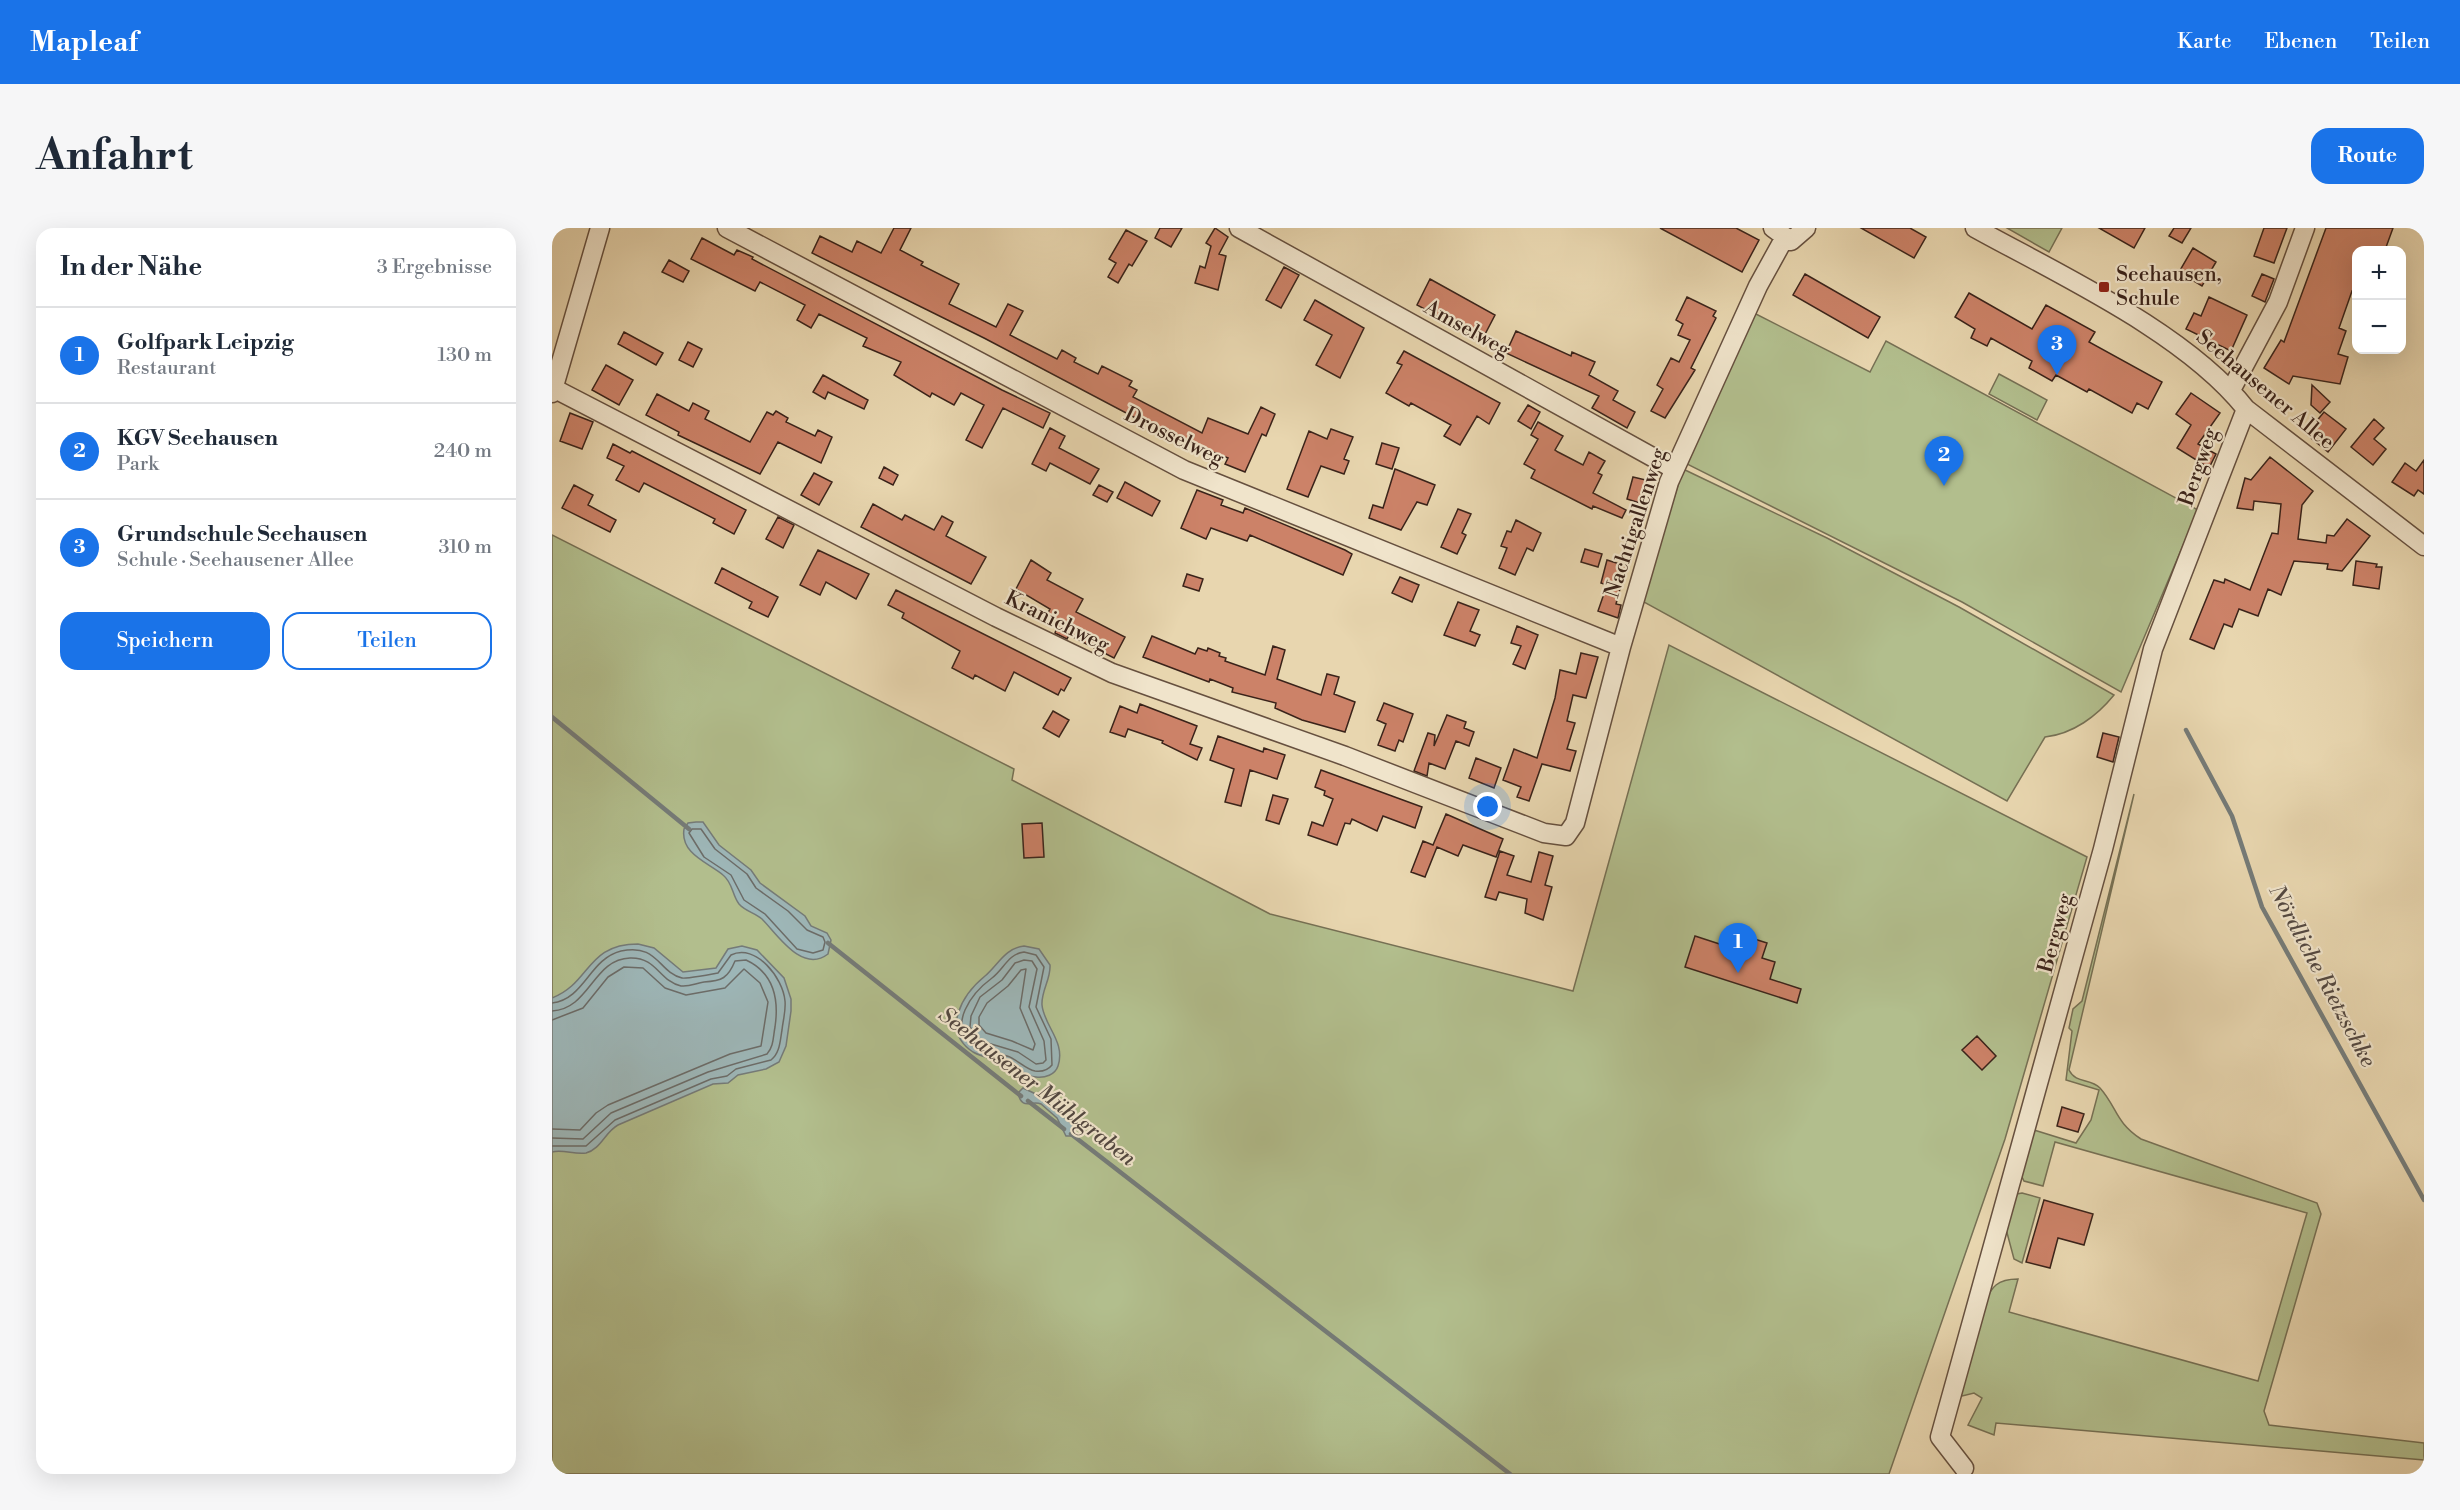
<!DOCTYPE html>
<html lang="de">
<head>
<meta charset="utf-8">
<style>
	:root { --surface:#fff; --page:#f6f6f7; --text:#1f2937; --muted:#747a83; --line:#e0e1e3; --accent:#1a73e8 }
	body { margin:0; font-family:"Libre Bodoni",serif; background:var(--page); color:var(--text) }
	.controls { position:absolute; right:18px; top:18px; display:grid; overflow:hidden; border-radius:12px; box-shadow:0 6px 24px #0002 }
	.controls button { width:54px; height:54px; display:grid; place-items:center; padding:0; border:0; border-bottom:2px solid var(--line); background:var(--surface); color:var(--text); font:30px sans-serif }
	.you { position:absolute; left:936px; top:579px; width:21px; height:21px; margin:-15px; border:4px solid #fff; border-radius:50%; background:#1a73e8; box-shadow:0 0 0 9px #1a73e833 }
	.badge { display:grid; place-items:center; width:39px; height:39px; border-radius:50%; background:var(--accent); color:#fff; font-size:20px; font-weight:700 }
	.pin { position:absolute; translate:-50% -50px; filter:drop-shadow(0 2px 3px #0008) }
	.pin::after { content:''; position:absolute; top:32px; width:21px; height:18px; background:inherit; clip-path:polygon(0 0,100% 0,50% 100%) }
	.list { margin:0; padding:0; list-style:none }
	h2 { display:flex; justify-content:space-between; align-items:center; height:78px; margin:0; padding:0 24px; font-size:26px }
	h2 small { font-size:20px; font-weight:400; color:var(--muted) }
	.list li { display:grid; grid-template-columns:39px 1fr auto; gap:18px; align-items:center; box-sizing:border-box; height:96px; padding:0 24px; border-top:2px solid var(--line) }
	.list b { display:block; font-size:22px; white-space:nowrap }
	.list p { margin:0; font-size:20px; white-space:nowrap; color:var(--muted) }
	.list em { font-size:20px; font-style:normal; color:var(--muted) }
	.actions { display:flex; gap:12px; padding:18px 24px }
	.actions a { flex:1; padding:14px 0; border:2px solid var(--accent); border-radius:18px; text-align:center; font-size:21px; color:var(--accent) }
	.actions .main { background:var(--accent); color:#fff }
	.map { position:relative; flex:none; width:1872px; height:1246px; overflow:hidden; border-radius:18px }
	header { display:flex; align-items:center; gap:36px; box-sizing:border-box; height:84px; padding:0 30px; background:var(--accent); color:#fff }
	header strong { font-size:28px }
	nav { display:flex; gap:33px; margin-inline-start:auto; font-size:21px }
	.intro { display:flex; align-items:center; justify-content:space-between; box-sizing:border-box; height:144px; padding:0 36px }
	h1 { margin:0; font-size:42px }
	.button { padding:15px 27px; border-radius:18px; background:var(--accent); color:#fff; font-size:21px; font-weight:700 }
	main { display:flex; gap:36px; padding:0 36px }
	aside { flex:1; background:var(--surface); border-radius:18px; box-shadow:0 6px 24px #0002 }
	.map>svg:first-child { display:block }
	.green { fill:#b2be8d; stroke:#767054; stroke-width:1.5 }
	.water { fill:#9db6b7; stroke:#757b78; stroke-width:1.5 }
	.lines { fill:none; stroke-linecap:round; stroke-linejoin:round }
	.shore { stroke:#6c6c68; stroke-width:1.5 }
	.stream { stroke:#757b78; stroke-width:4.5 }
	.building { fill:#cc8268; stroke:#3a231a; stroke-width:1.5 }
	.minor-casing { stroke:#66503f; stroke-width:21 }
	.minor { stroke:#f0e4cb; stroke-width:18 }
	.poi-dot { fill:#8f2418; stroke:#f0e4cb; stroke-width:2 }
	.labels { text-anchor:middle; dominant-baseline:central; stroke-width:4.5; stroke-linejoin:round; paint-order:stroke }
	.poi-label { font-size:21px; fill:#3a231a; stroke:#f0e4cb; text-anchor:start }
	.street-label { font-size:21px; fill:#3a231a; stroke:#f0e4cb }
	.water-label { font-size:22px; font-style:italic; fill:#534841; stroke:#f0e4cb }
</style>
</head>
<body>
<header>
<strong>Mapleaf</strong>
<nav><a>Karte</a><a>Ebenen</a><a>Teilen</a></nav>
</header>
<div class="intro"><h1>Anfahrt</h1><a class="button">Route</a></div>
<main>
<aside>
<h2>In der Nähe<small>3 Ergebnisse</small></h2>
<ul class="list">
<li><span class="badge">1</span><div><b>Golfpark Leipzig</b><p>Restaurant</p></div><em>130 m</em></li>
<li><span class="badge">2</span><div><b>KGV Seehausen</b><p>Park</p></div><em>240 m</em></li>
<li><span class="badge">3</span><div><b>Grundschule Seehausen</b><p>Schule · Seehausener Allee</p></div><em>310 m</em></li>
</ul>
<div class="actions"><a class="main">Speichern</a><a>Teilen</a></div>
</aside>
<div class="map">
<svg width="1872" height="1246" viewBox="0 0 1872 1246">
	<rect width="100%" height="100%" fill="#e8d6af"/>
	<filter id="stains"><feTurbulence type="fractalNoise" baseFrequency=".00333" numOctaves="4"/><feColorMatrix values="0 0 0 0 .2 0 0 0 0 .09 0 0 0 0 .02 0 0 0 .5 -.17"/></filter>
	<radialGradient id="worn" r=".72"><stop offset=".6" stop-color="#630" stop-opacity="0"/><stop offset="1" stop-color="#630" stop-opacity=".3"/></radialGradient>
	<path class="green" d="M 1455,0 L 1510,0 L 1497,24 Z
		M 1200,84 L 1318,144 L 1334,113 L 1646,282 L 1569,464 L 1410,374 L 1133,235 Z
		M 1447,146 L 1495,172 L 1485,192 L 1437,166 Z
		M 1131,241 L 1275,310 L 1407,379 L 1562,467 C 1545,488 1521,506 1493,509 L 1455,573 L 1090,373 Z
		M 0,307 L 462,541 L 460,552 L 718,686 L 1021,763 L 1117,417 L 1535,629 L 1453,911 L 1337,1246 L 0,1246 Z
		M 1582,566 L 1517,842 C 1524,856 1538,850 1548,860 C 1565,879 1563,894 1589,911 L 1765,975 L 1769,986 L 1712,1183 L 1717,1197 L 1872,1215 L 1872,1232 L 1444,1195 L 1442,1207 L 1416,1197 L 1430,1170 L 1422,1165 L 1406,1169 C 1412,1145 1427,1071 1444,1057 C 1450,1052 1457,1051 1466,1051 L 1457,1084 L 1706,1153 L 1755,985 L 1503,914 L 1491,958 L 1472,953 L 1469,947 L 1482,902 L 1524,915 L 1539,892 L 1547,862 L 1514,852 L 1520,803 L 1517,800 L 1521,781 L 1530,773 Z
		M 1470,965 L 1488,970 L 1470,1035 L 1462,1031 L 1454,1001 L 1465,966 Z"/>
	<path class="water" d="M 144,594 L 151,594 L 167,617 L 199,642 L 208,655 L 253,688 L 259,698 L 275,705 L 279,712 L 276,726 C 250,746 225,706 210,691 C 203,685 193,683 187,676 C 180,667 181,655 171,647 C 157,635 128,626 132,601 L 136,595 Z
		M 86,716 L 102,720 L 131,744 L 164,740 L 176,721 L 190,718 L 205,722 L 232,750 L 239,771 L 239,783 L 234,818 L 227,834 L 214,841 L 186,847 L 176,855 L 161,856 L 66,897 C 53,904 49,921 34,925 C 23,927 11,921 0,924 L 0,770 C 39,755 34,716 86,716 Z
		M 472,718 L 487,721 L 498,737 C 499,751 489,763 490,777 C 492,798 514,814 506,838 C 503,847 493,850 484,849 C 473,849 465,839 456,835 C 444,831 431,830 421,824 C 388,802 411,766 433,748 C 446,737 453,720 472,718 Z
		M 471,860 L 486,867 L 522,898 L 522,908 L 514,908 L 505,890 L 489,876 C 479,872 470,883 466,865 Z"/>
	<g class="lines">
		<path class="shore" d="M 140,601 L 149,601 L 163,621 L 195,646 L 204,660 L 236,683 L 255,702 L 271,709 L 273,714 L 271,722 L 261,725 L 245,721 L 213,686 L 192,672 L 179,647 L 152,629 L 137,605 Z
			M 472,724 L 484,727 L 492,739 L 484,779 L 499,811 L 500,837 C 496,842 490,844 483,843 C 473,841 465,831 455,828 C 444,825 432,824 423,818 C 393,798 421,764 440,750 C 452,741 456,726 472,724 Z
			M 472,732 L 480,733 L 485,741 L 477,779 L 492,813 L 494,832 L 491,835 L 484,836 L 466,824 L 429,813 L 418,799 L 419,788 L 428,769 L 450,752 L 463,735 Z
			M 474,741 L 468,780 L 483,816 L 481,822 L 460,813 L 434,805 L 427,797 L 427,789 L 435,775 L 456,758 L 469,742 Z
			M 0,775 C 33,771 37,731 69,723 C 106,715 106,744 130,750 C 133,751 162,746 166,745 L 179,727 C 204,715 231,750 233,773 C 234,783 231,792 230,802 C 228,813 228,825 219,832 L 184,841 L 175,848 L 159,851 L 63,892 L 34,918 L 0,918
			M 0,783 C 38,781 41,731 78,730 C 105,729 107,753 129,758 C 138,759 144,755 152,754 C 170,753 176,750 183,733 L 194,732 C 222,745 227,772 223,799 C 221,809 222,818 215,826 L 156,844 L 59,885 L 31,911 L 0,910
			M 0,792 L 31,780 L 56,749 L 72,739 L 91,740 L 113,760 L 134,767 L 173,760 L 192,741 L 208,755 L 216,774 L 209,818 L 178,826 L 56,877 L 44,885 L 28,902 L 0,901"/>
		<path class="stream" d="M 0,489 L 137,601
			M 1634,502 L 1680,588 L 1710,679 L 1872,972
			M 276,715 L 469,868
			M 476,873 L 512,901
			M 519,906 L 958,1246"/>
	</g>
	<path class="building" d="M 342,0 L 359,0 L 348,22 L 371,34 L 369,37 L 407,56 L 397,76 L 444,99 L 456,76 L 471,83 L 458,107 L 505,131 L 510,122 L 524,130 L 522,134 L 546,146 L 550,138 L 580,153 L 577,158 L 585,162 L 581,169 L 650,205 L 656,190 L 696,206 L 709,179 L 723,186 L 714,208 L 710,206 L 693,244 L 673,236 L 676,230 L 614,206 L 432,110 L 260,25 L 268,8 L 300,24 L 305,13 L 329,25 Z
		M 608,0 L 630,0 L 619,19 L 603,10 Z
		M 663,0 L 676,9 L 667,26 L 674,28 L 666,62 L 643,55 L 648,38 L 653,40 L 659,18 L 654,15 Z
		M 1108,0 L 1184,0 L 1207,12 L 1190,44 Z
		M 1309,0 L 1358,0 L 1374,9 L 1362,30 Z
		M 1547,0 L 1593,0 L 1582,20 Z
		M 1622,0 L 1639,0 L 1630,15 L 1617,8 Z
		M 1712,0 L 1735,0 L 1722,35 L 1702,28 Z
		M 1774,0 L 1841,0 L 1833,22 L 1804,22 L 1804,65 L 1800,63 L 1787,100 L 1794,103 L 1786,126 L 1796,129 L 1788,156 L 1741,148 L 1737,156 L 1712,140 L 1729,112 L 1732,114 Z
		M 574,2 L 595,13 L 580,38 L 577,36 L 566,55 L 556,49 L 564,35 L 557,31 Z
		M 150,10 L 182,27 L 185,22 L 201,29 L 200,31 L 450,162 L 498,185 L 491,200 L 451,180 L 430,220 L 414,212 L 432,177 L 409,165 L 402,177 L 380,165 L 378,169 L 342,147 L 349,134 L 311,118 L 315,110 L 267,86 L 259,100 L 245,92 L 253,77 L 208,54 L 203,63 L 139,31 Z
		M 1641,20 L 1664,34 L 1650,58 L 1627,44 Z
		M 117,32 L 137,43 L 131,54 L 110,44 Z
		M 732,39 L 747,47 L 729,80 L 714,72 Z
		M 1253,46 L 1328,89 L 1316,110 L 1241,67 Z
		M 1710,46 L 1722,51 L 1713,74 L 1700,68 Z
		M 878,51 L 943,87 L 930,112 L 865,77 Z
		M 1417,65 L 1480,101 L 1494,77 L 1543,104 L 1537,114 L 1610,154 L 1596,181 L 1585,175 L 1580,185 L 1537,161 L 1535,164 L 1504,147 L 1500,153 L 1477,140 L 1480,133 L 1439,110 L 1435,118 L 1419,110 L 1423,101 L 1403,89 Z
		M 1135,69 L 1164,83 L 1161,88 L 1164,90 L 1139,140 L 1143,142 L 1113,190 L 1099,183 L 1111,161 L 1105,157 L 1119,130 L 1127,134 L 1138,112 L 1126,107 L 1131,96 L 1124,92 Z
		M 1657,69 L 1695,87 L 1679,123 L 1634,101 L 1642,85 L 1649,88 Z
		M 763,72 L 812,100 L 788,150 L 764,137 L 780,107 L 752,92 Z
		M 964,103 L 1019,128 L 1020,124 L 1043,134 L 1037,147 L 1066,163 L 1061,172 L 1083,184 L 1075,200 L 1040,180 L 1047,168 L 954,125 Z
		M 72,104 L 111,125 L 104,137 L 66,116 Z
		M 136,114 L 150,121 L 141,139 L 127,132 Z
		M 852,123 L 948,175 L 937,196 L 925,188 L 908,217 L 892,208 L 899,197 L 859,175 L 857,178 L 834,165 L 850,137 L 845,135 Z
		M 54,137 L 81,152 L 67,177 L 40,162 Z
		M 271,147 L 316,172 L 312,181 L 276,164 L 273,171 L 261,164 Z
		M 1760,157 L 1778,174 L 1768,185 L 1759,177 Z
		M 1639,165 L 1668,185 L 1646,216 L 1664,226 L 1657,240 L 1625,220 L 1639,197 L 1624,186 Z
		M 105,166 L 137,183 L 141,175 L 157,183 L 153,191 L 198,214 L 215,184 L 221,187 L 224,183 L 236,190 L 234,194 L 263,208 L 266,202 L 280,209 L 269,235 L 226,214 L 208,246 L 126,207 L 127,204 L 94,187 Z
		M 976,177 L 988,184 L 979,201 L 966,193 Z
		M 1772,184 L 1794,201 L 1776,224 L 1754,206 Z
		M 18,185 L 41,194 L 30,221 L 8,213 Z
		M 1822,191 L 1832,200 L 1822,211 L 1834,221 L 1821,237 L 1799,219 Z
		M 986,194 L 1011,208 L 1003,222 L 1006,224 L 1031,237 L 1037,224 L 1053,233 L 1046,245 L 1050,247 L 1041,265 L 1074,282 L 1070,290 L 1041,278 L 1040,281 L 979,250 L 983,242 L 972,236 L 986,211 L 979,207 Z
		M 498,200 L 513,208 L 507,220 L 547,241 L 538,256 L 498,235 L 494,243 L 480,236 Z
		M 779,201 L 801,209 L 792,231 L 797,233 L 792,246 L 769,238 L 756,269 L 735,261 L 757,203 L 775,211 Z
		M 830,215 L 847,220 L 840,241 L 824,236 Z
		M 61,216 L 78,225 L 80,223 L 194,282 L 182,306 L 161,295 L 163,291 L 92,255 L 87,264 L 64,252 L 72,238 L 55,230 Z
		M 1718,229 L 1761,263 L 1750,277 L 1746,311 L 1774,315 L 1775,307 L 1782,308 L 1795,291 L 1818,308 L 1790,343 L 1775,341 L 1776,336 L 1742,333 L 1729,367 L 1716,361 L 1706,388 L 1687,381 L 1680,399 L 1672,396 L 1662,421 L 1638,411 L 1662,352 L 1672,355 L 1673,351 L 1698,362 L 1720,305 L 1726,306 L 1729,276 L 1702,273 L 1701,282 L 1685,280 L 1693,250 L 1699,252 Z
		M 1872,232 L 1872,266 L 1866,262 L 1862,268 L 1840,254 L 1853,235 L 1864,243 Z
		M 332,239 L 346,247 L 341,257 L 327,250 Z
		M 843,241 L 883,257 L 875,277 L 865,274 L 849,302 L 817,290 L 821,277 L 831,280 Z
		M 262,245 L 280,254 L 267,277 L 249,267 Z
		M 1081,249 L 1098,253 L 1091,276 L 1075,271 Z
		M 573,254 L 608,273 L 600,288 L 565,270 Z
		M 22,257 L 41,267 L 36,277 L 64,292 L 58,304 L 10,280 Z
		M 547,257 L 561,264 L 555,274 L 541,267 Z
		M 645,262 L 671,272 L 669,277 L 691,285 L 693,280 L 793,322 L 800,326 L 791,347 L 698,307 L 695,313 L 659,300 L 654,311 L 629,300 Z
		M 321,276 L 350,292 L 353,287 L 382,302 L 390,288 L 401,294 L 394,308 L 434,329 L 419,356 L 309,299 Z
		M 906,281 L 919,286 L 910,305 L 914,307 L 905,326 L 889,319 Z
		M 226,289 L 242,297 L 231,320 L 214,311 Z
		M 964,292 L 989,305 L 981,323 L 975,320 L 963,347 L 947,340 L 955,320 L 949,318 L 955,303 L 959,304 Z
		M 1033,321 L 1050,326 L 1046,339 L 1029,334 Z
		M 266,322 L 317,346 L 304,371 L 274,354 L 268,367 L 248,357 Z
		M 479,332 L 499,345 L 495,352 L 531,371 L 524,384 L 573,409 L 562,430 L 517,407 L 515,411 L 503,405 L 505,399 L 492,392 L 498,381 L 464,361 Z
		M 1055,332 L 1074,338 L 1064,376 L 1069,377 L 1066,390 L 1046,383 L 1055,357 L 1049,355 Z
		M 1804,333 L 1825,336 L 1824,339 L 1830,339 L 1827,361 L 1801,357 Z
		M 170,340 L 226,369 L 216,389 L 197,380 L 200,374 L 163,355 Z
		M 635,346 L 651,351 L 647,363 L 631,358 Z
		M 848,349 L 867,357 L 860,374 L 840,365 Z
		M 344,362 L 519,450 L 512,463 L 509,461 L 506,467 L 462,444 L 453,463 L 423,447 L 421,451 L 400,440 L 408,423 L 350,390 L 352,385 L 336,377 Z
		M 906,374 L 927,382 L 918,403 L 928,407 L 923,418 L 892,407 Z
		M 965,398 L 986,407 L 973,441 L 961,436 L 969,418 L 959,415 Z
		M 600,408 L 643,426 L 646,420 L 655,423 L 656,420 L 668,425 L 667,428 L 674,430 L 673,433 L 713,447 L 721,418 L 733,422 L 725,451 L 769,467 L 775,446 L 787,449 L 782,466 L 803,474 L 793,504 L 750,492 L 723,480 L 724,475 L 680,464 L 681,460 L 658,451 L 657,454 L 591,429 Z
		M 1029,425 L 1046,429 L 1034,470 L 1021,467 L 1015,493 L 1023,495 L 1015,521 L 1024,523 L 1018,543 L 990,536 L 977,573 L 965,569 L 969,559 L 951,552 L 962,521 L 985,530 L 1003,470 L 1008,442 L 1024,446 Z
		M 832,475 L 861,486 L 851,514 L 847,512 L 843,523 L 826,517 L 834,496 L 825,492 Z
		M 588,476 L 645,498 L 638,516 L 650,520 L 645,532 L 610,515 L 611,513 L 576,501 L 573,509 L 558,504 L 568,478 L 585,485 Z
		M 501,483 L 517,492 L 507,509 L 491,500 Z
		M 895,487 L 914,494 L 912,500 L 922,504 L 917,518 L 904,513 L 893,541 L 877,535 L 875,548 L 862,543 L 876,505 L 883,507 L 882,518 Z
		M 1551,505 L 1567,509 L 1561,534 L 1545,529 Z
		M 666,508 L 711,524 L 712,520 L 733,527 L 725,551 L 698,542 L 689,578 L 673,574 L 682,541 L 658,532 Z
		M 924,530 L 949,540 L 942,560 L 917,550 Z
		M 769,542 L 870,579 L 863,600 L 831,588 L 825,603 L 800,591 L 798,596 L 793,595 L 785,617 L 756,607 L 760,594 L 771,598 L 781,571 L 772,567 L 773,563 L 763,559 Z
		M 721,567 L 736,571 L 727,596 L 714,592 Z
		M 894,586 L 951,611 L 944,629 L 911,617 L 906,628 L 885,619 L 873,649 L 859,644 L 871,613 L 881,617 Z
		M 490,595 L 492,629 L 472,630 L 470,596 Z
		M 948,623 L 962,628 L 955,647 L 979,654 L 987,624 L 1001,628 L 993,657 L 1000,659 L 991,692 L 973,685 L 975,671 L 947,664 L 944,672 L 933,669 Z
		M 1143,708 L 1189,723 L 1193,708 L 1215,715 L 1210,730 L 1223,734 L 1218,751 L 1249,761 L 1245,775 L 1133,739 Z
		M 1425,808 L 1444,828 L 1430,842 L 1410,822 Z
		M 1510,879 L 1532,886 L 1526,904 L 1505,898 Z
		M 1492,972 L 1541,986 L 1532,1017 L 1506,1010 L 1498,1040 L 1474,1034 Z"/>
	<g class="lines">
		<defs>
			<path id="minor" d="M 175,0 L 632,242 L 1069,419
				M 687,0 L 1122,241
				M 1221,0 L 1239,13 L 1254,0
				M 1423,0 C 1508,47 1634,105 1694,181 L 1872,318
				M 1,160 L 444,389 L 560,445 L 793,528 L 992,605 L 1014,608 L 1023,595 L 1069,419 L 1117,254 L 1206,58 L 1233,9
				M 1679,162 L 1726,74 L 1753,0
				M 0,165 L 48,0
				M 1412,1240 L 1388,1209 L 1551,621 L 1601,421 L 1694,181"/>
		</defs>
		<use href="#minor" class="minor-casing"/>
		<use href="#minor" class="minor"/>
	</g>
	<rect class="poi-dot" x="1546" y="53" width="12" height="12" rx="3"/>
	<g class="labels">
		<g class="poi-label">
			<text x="1564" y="47">Seehausen,<tspan x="1564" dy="24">Schule</tspan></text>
		</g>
		<g class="street-label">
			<text transform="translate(915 101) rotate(29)">Amselweg</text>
			<text transform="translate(1713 162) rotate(40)">Seehausener Allee</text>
			<text transform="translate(622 209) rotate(26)">Drosselweg</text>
			<text transform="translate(1647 239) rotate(-71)">Bergweg</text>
			<text transform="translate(1084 295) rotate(-72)">Nachtigallenweg</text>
			<text transform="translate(505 394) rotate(26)">Kranichweg</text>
			<text transform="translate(1504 705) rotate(-75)">Bergweg</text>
		</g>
		<g class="water-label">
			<text transform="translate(1770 748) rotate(62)">Nördliche Rietzschke</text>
			<text transform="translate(485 859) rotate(38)">Seehausener Mühlgraben</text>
		</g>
	</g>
	<rect width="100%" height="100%" filter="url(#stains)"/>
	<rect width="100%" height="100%" fill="url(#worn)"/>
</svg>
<div class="controls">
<button>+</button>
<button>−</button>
</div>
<div class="you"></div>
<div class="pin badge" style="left:1186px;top:745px">1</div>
<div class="pin badge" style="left:1392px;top:258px">2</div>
<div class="pin badge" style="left:1505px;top:147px">3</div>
</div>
</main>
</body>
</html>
